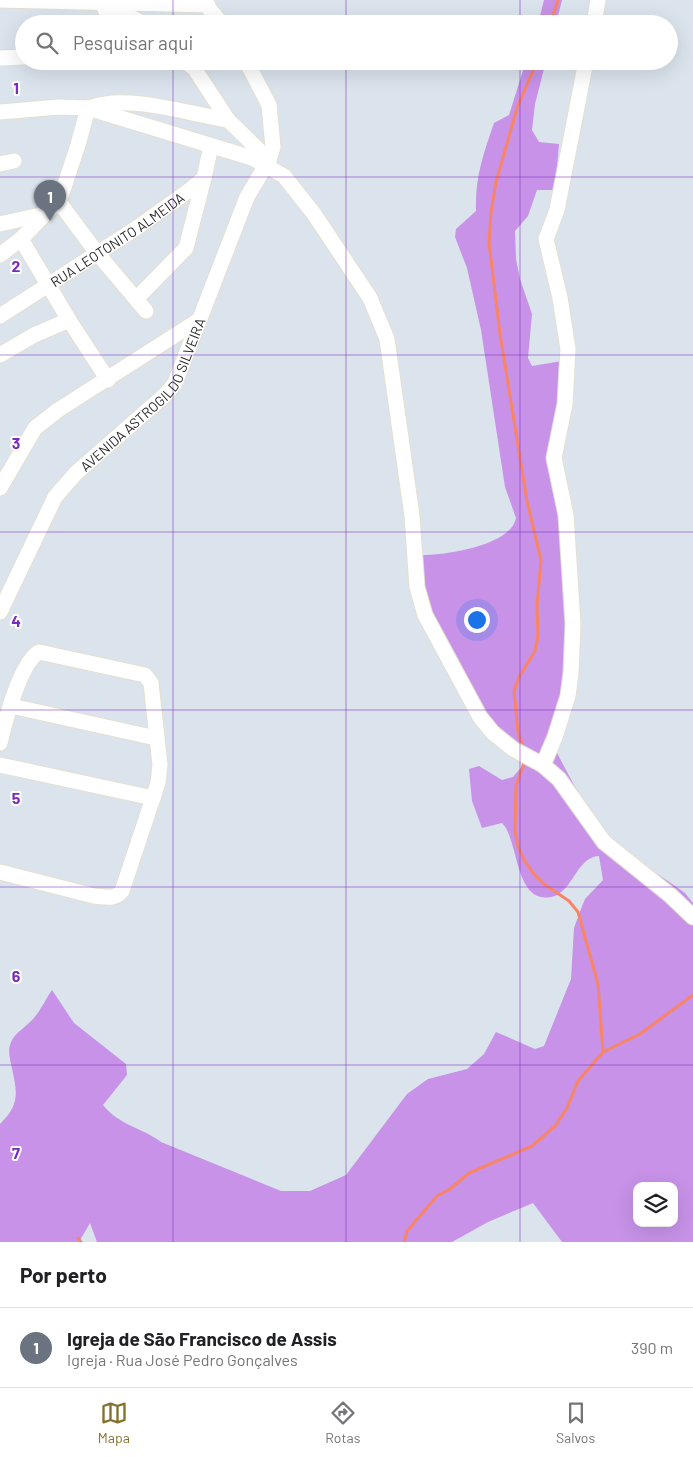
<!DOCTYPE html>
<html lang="pt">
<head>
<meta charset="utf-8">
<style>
	:root { --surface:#fff; --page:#f6f6f6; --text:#202124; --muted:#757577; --line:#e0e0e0; --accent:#84702c }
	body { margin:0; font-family:Barlow,sans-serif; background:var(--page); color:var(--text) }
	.controls { position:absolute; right:15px; bottom:15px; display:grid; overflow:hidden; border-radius:10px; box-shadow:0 5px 20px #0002 }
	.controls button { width:45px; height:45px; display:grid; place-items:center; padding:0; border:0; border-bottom:1px solid var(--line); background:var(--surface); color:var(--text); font:25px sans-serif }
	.you { position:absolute; left:476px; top:619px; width:18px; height:18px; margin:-12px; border:4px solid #fff; border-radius:50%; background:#1a73e8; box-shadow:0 0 0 8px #1a73e833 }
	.badge { display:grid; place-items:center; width:32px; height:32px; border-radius:50%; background:var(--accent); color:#fff; font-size:16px; font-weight:700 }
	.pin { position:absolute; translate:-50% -41px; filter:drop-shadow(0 1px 2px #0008) }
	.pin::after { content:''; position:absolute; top:26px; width:18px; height:15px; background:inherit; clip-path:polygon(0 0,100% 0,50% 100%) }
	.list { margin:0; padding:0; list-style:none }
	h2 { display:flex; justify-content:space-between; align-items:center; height:65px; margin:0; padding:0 20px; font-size:21px }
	h2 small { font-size:16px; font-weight:400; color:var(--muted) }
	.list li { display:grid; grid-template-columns:32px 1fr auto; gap:15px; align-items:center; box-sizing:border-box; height:80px; padding:0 20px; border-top:1px solid var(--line) }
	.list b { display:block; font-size:19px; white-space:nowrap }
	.list p { margin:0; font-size:16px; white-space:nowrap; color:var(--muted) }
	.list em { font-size:16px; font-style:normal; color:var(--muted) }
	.icon { flex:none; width:28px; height:28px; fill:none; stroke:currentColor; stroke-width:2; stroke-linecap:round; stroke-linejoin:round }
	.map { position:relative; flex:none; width:693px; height:1242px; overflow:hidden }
	.search { position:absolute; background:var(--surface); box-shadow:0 5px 20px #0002; left:15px; right:15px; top:15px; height:55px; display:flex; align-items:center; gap:12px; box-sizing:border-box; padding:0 18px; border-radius:28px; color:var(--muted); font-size:19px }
	.sheet { height:145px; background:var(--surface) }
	nav { display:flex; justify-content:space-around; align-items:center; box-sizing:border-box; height:70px; border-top:1px solid var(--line); background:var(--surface); font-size:14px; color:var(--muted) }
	nav a { display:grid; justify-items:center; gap:2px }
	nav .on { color:var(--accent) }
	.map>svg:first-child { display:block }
	.green { fill:#c792e8; fill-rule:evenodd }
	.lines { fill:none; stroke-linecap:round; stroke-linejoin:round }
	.stream { stroke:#f88565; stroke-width:3 }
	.minor-casing { stroke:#e4dfd0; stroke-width:17 }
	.minor { stroke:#fff; stroke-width:15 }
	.grid { fill:none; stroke:#7b2cbf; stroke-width:1; stroke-opacity:0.55 }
	.labels { text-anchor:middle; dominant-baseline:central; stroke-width:4; stroke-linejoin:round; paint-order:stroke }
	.street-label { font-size:14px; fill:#2a2a2a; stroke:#fff }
	.grid-label { font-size:16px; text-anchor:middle; font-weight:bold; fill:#7b2cbf; stroke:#fff; stroke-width:4; stroke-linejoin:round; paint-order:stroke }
</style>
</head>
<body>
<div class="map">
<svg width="693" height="1242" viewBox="0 0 693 1242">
	<rect width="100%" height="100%" fill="#dbe4ed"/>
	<path class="green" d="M 544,0 L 562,0 L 556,24 L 538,24 Z
		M 526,61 L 546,61 L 535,104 L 532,130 L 539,142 L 559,144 L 555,190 L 537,190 L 528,216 L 515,231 L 516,259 L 520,279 L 532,314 L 528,358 L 532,366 L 574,359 L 554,465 L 566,579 L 566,701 L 552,743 C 570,778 590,819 619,846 C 639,864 664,877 685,893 L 693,903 L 693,1242 L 562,1242 L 533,1203 L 488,1222 L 452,1242 L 97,1242 L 90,1223 L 79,1242 L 0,1242 L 0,1124 C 21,1103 17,1092 11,1064 C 10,1059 8,1051 10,1045 C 13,1034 22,1030 30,1022 C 39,1014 45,1000 52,990 L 74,1023 L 126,1064 L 127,1075 L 103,1105 C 120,1126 141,1127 161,1142 L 281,1191 L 310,1191 L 346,1175 L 407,1094 L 428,1079 L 467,1069 L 484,1054 L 496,1032 L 535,1049 L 544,1046 L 571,979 L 574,928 L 581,909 L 585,899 L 603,880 L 599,856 C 576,857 573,893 551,897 C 514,904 519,839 502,823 L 482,828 L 472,801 L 469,769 L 479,766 L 502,780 L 513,777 L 529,758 L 499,739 L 426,612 L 418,555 C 442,556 511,546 516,518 L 505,487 L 481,330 L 467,268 L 455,237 L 456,229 L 476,211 C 475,177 483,155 494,123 L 509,115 ZM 637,1186 L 674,1186 L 674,1223 L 637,1223 Z"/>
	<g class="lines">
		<path class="stream" d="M 550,24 L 558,0
			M 523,746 L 518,732 L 514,691 L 519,677 L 535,651 L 538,636 L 537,606 L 541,560 L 527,501 L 500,334 L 489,243 L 491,212 L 496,182 L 517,108 L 537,61
			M 525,760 L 516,786 L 515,831 L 518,846 L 524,860 L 533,873 L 544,884 L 569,901 L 578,912 L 598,984 L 603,1052
			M 78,1238 L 81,1242
			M 404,1242 L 407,1231 L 437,1196 L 450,1189 L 469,1173 L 532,1146 L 555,1126 L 567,1108 L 578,1081 L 603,1052 L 640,1034 L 693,995"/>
		<defs>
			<g id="minor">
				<path d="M 1,0 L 208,5"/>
				<path d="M 202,0 L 222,24"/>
				<path d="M 105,10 L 126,14 L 143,24"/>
				<path d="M 594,24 L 598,0"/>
				<path d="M 0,58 L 24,57"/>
				<path d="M 184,61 L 194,68 L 228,120 L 269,160"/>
				<path d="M 89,108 C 127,93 188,114 228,120"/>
				<path d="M 0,112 L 59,107 L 88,108 L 252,158 L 284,176 L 314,214 L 370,298 L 387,339 L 412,516 L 417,587 L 425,615 L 480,717 L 493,733 L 513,749 L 543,765 L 559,779 L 604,842 L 670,895 L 693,917"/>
				<path d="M 0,164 L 14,161"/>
				<path d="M 59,202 L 97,253 L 146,311"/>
				<path d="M 0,224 L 45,214 L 59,202 L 78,145 L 88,108"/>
				<path d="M 21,239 L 69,320 L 108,380"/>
				<path d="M 0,255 L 21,239 L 45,214"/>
				<path d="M 136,299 L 186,248 L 204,178"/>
				<path id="s1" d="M 0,316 L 138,227 L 191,189 L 204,178 L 211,146"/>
				<path d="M 0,355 L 34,335 L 69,320"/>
				<path d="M 0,488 L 35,428 L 58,410 L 199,320"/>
				<path id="s2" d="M 0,612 L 55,497 L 76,473 L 165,395 L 175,383 L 247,197 L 269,160 L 273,147 L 269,105 L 246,61"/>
				<path d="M 11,706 L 156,738"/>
				<path d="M 0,743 C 5,722 20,663 39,652 L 145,675 L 151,683 L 160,765 L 158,783 L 122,891 C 115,900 105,897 94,896 L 0,872"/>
				<path d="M 0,765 L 153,798"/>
				<path d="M 543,765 L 555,737 L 568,696 L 571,673 L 573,624 L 566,515 L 554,458 L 565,404 L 568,349 L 560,298 L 546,239 L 557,210 L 586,61"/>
			</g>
		</defs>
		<use href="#minor" class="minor-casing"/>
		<use href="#minor" class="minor"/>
	</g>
	<path class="grid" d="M 173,0 L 173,24M 346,0 L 346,24M 520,0 L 520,24M 173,61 L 173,1242M 346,61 L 346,1242M 520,61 L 520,1242M 0,177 L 693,177M 0,355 L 693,355M 0,532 L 693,532M 0,710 L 693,710M 0,887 L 693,887M 0,1065 L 693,1065"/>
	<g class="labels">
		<g class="street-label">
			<text stroke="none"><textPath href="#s1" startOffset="140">RUA LEOTONITO ALMEIDA</textPath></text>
			<text stroke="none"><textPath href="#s2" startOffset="265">AVENIDA ASTROGILDO SILVEIRA</textPath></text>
		</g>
	</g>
	<g class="grid-label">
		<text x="16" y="94">1</text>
		<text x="16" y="272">2</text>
		<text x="16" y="449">3</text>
		<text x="16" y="627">4</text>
		<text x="16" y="804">5</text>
		<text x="16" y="982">6</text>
		<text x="16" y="1159">7</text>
	</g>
</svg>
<div class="controls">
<button><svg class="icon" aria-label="layers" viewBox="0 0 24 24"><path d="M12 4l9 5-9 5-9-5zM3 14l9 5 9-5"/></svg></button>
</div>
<div class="you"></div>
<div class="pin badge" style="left:50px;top:221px;background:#6b7280">1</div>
<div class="search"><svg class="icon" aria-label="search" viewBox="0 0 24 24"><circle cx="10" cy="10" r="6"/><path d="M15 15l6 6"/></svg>Pesquisar aqui</div>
</div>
<section class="sheet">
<h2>Por perto<small></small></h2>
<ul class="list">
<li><span class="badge" style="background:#6b7280">1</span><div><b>Igreja de São Francisco de Assis</b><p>Igreja · Rua José Pedro Gonçalves</p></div><em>390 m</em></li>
</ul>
</section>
<nav>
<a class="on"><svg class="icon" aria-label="map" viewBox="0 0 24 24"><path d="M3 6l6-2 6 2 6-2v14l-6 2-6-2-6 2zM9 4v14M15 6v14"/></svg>Mapa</a>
<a><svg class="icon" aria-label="directions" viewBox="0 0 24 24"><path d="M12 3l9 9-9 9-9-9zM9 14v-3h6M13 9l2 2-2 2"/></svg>Rotas</a>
<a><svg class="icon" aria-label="saved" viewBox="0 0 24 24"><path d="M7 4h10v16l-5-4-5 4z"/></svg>Salvos</a>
</nav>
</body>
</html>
